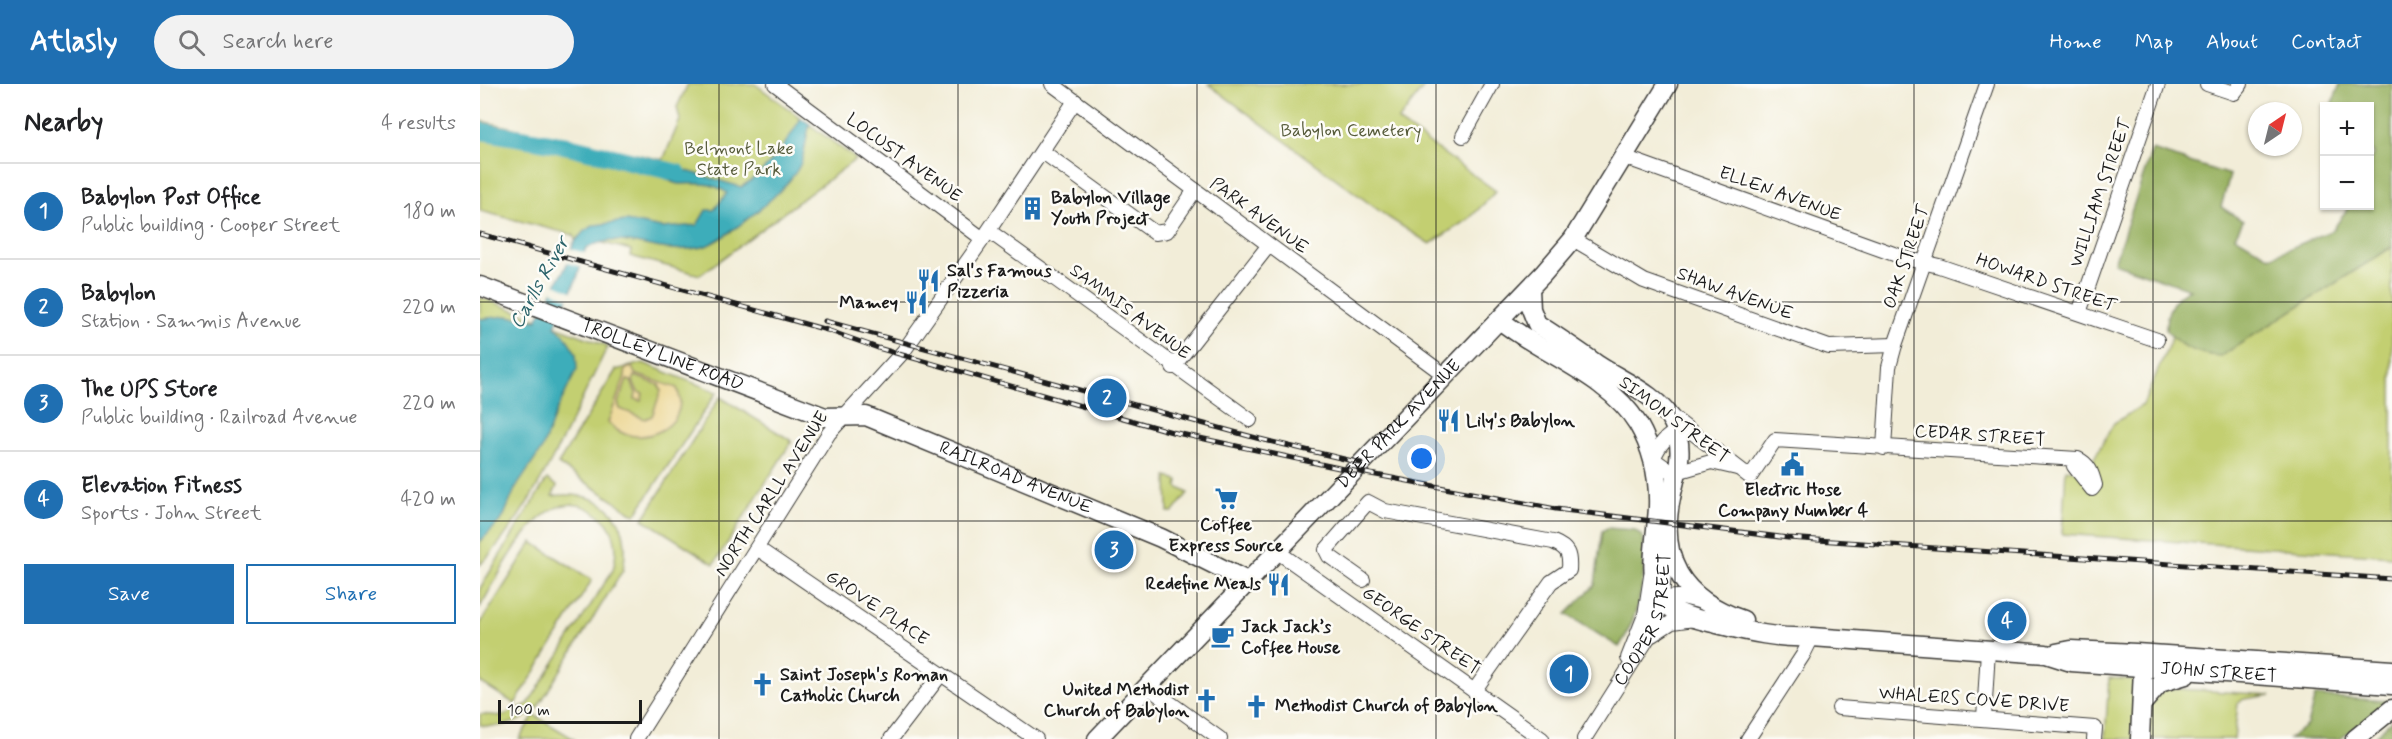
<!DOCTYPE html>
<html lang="en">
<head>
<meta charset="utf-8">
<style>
	:root { --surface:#fff; --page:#f2f2f2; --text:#202124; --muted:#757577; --line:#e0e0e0; --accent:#1f6fb2 }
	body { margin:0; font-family:Mynerve,sans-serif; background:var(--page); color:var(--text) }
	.controls { position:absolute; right:18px; top:18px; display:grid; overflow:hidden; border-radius:0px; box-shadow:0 2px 4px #0004 }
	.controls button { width:54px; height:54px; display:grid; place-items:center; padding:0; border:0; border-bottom:2px solid var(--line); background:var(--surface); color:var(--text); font:30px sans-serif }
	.compass { position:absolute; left:1768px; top:18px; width:54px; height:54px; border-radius:50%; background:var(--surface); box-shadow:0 2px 4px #0004; rotate:35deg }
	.scale { position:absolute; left:18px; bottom:15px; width:144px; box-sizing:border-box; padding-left:6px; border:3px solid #1c1c1c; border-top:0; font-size:16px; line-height:21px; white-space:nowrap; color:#1c1c1c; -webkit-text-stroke:4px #fdfcf7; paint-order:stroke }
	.you { position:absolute; left:942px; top:375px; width:21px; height:21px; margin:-15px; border:4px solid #fff; border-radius:50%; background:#1a73e8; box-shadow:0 0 0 9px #1a73e833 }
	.badge { display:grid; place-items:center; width:39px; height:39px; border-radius:50%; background:var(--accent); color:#fff; font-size:20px; font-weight:700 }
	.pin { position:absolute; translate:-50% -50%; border:3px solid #fff; box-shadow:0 2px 6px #0006 }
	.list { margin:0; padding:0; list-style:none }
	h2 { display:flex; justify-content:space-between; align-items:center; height:78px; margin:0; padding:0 24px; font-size:26px }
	h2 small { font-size:20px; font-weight:400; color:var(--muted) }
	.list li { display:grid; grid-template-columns:39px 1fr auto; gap:18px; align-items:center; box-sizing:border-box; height:96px; padding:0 24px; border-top:2px solid var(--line) }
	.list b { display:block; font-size:22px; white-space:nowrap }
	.list p { margin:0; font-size:20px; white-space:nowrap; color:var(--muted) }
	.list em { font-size:20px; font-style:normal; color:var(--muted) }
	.actions { display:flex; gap:12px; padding:18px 24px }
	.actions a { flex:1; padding:14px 0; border:2px solid var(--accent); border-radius:0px; text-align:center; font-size:21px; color:var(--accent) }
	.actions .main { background:var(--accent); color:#fff }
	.icon { flex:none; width:33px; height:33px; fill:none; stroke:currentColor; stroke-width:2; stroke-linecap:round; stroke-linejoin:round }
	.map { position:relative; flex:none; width:1912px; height:655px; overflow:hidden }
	header { display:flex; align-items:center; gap:36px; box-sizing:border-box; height:84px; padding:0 30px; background:var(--accent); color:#fff }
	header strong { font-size:28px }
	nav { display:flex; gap:33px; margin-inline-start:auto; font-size:21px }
	.search { width:420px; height:54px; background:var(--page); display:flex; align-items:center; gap:15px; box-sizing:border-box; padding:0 21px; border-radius:33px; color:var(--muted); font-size:22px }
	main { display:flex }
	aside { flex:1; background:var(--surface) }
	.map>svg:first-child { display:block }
	.green { fill:#c3cf71; stroke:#707646; stroke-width:1.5 }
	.forest { fill:#9ab263; stroke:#5b6740; stroke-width:1.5 }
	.sand { fill:#eeda9e; stroke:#857b5d; stroke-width:1.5; fill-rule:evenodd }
	.water { fill:#3dadba; stroke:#2c646b; stroke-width:1.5 }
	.pier { fill:#f2edd8 }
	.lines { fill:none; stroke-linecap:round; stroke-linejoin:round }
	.river { stroke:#3dadba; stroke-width:18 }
	.minor-casing { stroke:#3c3b38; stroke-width:16 }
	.major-casing { stroke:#3c3b38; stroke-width:21 }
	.minor { stroke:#fff; stroke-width:14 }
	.major { stroke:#fff; stroke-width:18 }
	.rail-casing { stroke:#1c1c1c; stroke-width:5 }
	.rail { stroke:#fdfcf7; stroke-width:3; stroke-dasharray:9; stroke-linecap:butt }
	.grid { fill:none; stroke:#1c1c1c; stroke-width:1.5; stroke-opacity:0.55 }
	.labels { text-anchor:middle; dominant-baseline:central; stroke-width:5; stroke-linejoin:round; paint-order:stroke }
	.park-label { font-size:18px; fill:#565b3a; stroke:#fdfcf7 }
	.street-label { font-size:18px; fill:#1c1c1c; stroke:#fdfcf7 }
	.poi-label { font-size:18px; font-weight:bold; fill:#1c1c1c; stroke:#fdfcf7; text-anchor:start }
	.water-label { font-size:20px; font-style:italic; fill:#2c646b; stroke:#fdfcf7 }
</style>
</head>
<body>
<header>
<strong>Atlasly</strong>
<div class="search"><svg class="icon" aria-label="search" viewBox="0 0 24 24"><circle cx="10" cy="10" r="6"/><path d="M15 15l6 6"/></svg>Search here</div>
<nav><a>Home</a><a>Map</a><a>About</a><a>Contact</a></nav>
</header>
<main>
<aside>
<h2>Nearby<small>4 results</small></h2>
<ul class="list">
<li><span class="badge">1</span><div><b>Babylon Post Office</b><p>Public building · Cooper Street</p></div><em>180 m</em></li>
<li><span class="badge">2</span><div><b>Babylon</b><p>Station · Sammis Avenue</p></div><em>220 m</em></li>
<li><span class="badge">3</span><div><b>The UPS Store</b><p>Public building · Railroad Avenue</p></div><em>220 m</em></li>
<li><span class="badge">4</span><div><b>Elevation Fitness</b><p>Sports · John Street</p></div><em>420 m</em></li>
</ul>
<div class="actions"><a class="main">Save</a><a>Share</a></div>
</aside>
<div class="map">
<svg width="1912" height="655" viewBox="0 0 1912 655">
	<rect width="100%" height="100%" fill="#fdfcf7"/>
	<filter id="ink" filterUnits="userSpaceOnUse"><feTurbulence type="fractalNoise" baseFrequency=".0167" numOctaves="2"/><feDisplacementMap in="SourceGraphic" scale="12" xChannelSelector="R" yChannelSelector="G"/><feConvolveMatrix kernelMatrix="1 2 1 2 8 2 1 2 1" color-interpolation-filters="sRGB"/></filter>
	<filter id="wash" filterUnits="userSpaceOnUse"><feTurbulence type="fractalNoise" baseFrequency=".008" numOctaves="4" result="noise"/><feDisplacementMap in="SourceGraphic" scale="24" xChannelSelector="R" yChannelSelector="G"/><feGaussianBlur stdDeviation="1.35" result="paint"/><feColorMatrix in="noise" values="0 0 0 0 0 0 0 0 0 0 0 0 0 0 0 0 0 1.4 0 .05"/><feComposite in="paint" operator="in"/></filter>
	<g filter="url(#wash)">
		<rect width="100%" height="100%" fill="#f2edd8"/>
		<path class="green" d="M 208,0 L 275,0 L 376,75 L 220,191 L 150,172 L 151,166 L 99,153 L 95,156 L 94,151 L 0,127 L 0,37 L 183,76 L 200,36 L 197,23 Z
			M 728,0 L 946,0 L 918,37 L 1016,107 L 990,134 L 950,160 L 909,134 Z
			M 1912,163 L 1912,472 L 1582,450 L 1586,385 L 1616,388 L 1613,376 L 1634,339 L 1663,321 L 1692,253 L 1702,261 L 1741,272 Z
			M 0,213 L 128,262 C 92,333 55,425 0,481 Z
			M 163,279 L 237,308 L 155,431 L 78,380 L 136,286 Z
			M 240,313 L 312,357 L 234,480 L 163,435 Z
			M 687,393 L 698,396 L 697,403 L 708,409 L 693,428 L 688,428 Z
			M 67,395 L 77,402 L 72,412 C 124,405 153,434 143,486 L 56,626 C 38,639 22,645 0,641 L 0,630 L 22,632 L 48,620 L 133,486 C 138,468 137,448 123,435 C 67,382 24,485 0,523 L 0,504 Z
			M 52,458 L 112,496 L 35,620 L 0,598 L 0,540 Z
			M 1629,594 L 1657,596 L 1655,655 L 1625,655 Z
			M 1684,604 L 1791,611 L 1764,615 L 1758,619 L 1754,655 L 1664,655 L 1666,627 Z
			M 54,631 L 94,655 L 39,655 Z"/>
		<path class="forest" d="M 1860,0 L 1912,0 L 1912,163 L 1741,272 C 1719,271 1700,264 1686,246 C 1685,228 1694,212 1710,205 L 1634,179 L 1672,66 L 1750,91 L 1741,123 L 1763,137 L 1755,152 L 1790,173 L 1853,146 L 1869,122 L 1890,122 L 1890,77 L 1894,68 L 1890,66 L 1890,22 L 1851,22 Z
			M 1127,444 L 1155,446 L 1163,453 C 1168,489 1159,533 1139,563 L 1086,530 L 1115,501 L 1122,447 Z
			M 1835,612 L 1912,617 L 1860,655 L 1809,655 L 1827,641 Z
			M 1912,635 L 1912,653 L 1893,655 Z"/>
		<path class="sand" d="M 152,283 L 155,290 L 197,304 C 214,345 152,369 128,338 L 145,292 L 145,285 ZM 155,292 L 179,301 L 181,307 L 172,332 L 165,335 L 140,325 L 138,319 L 147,296 L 151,297 L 156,309 L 155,315 L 161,317 L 163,310 L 158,308 L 153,297 Z"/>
		<path class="water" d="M 321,34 L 330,40 C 326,53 325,69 320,81 C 309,105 251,151 226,162 C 217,165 200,166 190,165 C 161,163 131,147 105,166 L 97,194 L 75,242 L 84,250 L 96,269 L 97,285 L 76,328 L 62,365 L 35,405 L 23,434 L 0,458 L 0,235 L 26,232 L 57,236 L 87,180 L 93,160 L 104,147 L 115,141 L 146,137 L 182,144 L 217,141 L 226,126 L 234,126 L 247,109 C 230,97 218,100 200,100 C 191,100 182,91 175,85 L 204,86 L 261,103 C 288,87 306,60 321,34 Z"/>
		<path class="pier" d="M 88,164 L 107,170 L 102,183 L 85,178 Z
			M 75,200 L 93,208 L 90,215 L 72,207 Z"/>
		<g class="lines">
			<path class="river" d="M 0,47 L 88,62 L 198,89"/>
		</g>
	</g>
	<g filter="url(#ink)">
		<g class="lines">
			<defs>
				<g id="minor">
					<path d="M 295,0 L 503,155"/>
					<path d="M 572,0 L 966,292"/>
					<path d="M 1727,0 L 1754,9 L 1761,0"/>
					<path d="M 983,52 L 1012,0"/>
					<path d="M 563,68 L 675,149 L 687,147 L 715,106"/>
					<path d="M 1144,73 L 1425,174 L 1459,182 L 1677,256"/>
					<path d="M 509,147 L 770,336"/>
					<path d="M 1093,155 L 1164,197 L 1349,263 L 1415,261"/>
					<path d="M 1599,229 L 1678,0"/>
					<path d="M 693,283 L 789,161"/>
					<path d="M 1191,332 L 1270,393 L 1295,356 L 1598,375 C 1609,380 1612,389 1615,401 L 1612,405 L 1594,382 L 1593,376"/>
					<path d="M 1203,346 C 1188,348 1179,361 1173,375 L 1193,389 L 1231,378 L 1257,384"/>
					<path d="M 1404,364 L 1409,283 L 1415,261 L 1507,0"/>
					<path d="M 277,464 L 556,655"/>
					<path d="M 798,468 L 1062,655"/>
					<path d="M 883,496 L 849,472 L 846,466 L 888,418 L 905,427 L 1073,458 C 1088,464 1090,470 1089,486 L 1071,498 L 994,607"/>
					<path d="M 1176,519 C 1192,509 1207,513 1224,519"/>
					<path d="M 1172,551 L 1192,538 L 1214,535"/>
					<path d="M 1148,574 L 1165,531 L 1171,492"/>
					<path d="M 668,603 L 740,655"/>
					<path d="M 1359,624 L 1615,644 L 1614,655"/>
					<path d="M 1504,634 L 1508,566"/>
					<path d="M 156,655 L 349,349 L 423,268 L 503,155 L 595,17"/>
					<path d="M 411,655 L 461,590"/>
					<path id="s1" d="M 1104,655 L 1173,546 L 1182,516 L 1186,460"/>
					<path d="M 1268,655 L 1323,571 L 1332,553"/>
				</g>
				<g id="major">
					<path id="s2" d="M 0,202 L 345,333 L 386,332 L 681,454 L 769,498"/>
					<path d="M 1050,205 L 1051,225 L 1057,240 C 1078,253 1098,267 1118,281 C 1142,297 1179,311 1193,339 C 1205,364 1198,384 1192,409 C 1177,475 1201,515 1263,536"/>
					<path id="s3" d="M 1020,236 C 1063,271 1128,291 1158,340 C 1173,366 1179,394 1178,423 C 1177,445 1168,491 1178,510 C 1188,530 1217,535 1237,540 C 1269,548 1299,555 1332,553 L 1566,570 L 1591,578 L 1912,601"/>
					<path d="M 1576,569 L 1591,566 L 1656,569 L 1912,586"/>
					<path d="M 1657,575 L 1663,584 L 1660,655"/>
					<path d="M 1662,620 L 1680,599 L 1706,591"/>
					<path id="s4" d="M 617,655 L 1063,190 L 1093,155 L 1188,0"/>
					<path d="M 1875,655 L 1912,625"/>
				</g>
			</defs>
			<use href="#minor" class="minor-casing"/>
			<use href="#major" class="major-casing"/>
			<use href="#minor" class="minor"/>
			<use href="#major" class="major"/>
			<defs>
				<path id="rail" d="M 0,150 L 347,246 L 398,264 L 692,348 L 859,384 L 1076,425 L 1308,454 L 1912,495
					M 345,237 L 780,355 L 881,379"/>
			</defs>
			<use href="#rail" class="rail-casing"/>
			<use href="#rail" class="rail"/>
		</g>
	</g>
	<path class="grid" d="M 239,0 L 239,655M 478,0 L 478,655M 717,0 L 717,655M 956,0 L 956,655M 1195,0 L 1195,655M 1434,0 L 1434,655M 1673,0 L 1673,655M 0,218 L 1912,218M 0,437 L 1912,437"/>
	<defs>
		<symbol id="building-bare" viewBox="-9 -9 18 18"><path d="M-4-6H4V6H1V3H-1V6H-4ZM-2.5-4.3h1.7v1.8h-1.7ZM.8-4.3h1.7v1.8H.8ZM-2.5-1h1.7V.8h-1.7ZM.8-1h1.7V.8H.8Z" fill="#1f6fb2" stroke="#fdfcf7" stroke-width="2.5" paint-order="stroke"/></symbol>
		<symbol id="restaurant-bare" viewBox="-9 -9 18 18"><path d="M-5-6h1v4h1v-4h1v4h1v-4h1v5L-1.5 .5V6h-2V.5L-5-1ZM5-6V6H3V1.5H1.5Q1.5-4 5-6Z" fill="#1f6fb2" stroke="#fdfcf7" stroke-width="2.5" paint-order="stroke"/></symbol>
		<symbol id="civic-bare" viewBox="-9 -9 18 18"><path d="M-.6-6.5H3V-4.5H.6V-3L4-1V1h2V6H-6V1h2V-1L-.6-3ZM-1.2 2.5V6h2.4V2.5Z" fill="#1f6fb2" stroke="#fdfcf7" stroke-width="2.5" paint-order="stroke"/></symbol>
		<symbol id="supermarket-bare" viewBox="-9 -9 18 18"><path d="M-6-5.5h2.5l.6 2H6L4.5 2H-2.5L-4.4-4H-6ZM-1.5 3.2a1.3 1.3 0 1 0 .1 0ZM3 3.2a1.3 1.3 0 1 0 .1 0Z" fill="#1f6fb2" stroke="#fdfcf7" stroke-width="2.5" paint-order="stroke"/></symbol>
		<symbol id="cafe-bare" viewBox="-9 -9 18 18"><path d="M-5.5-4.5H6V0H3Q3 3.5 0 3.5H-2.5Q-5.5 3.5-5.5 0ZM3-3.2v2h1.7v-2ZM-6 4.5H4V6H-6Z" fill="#1f6fb2" stroke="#fdfcf7" stroke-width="2.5" paint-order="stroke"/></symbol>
		<symbol id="church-bare" viewBox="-9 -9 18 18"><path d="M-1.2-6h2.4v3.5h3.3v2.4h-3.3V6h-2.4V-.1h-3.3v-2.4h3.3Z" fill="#1f6fb2" stroke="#fdfcf7" stroke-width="2.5" paint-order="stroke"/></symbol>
	</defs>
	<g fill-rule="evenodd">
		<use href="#building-bare" x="536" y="108" width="33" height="33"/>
		<use href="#restaurant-bare" x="432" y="180" width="33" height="33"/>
		<use href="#restaurant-bare" x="420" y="202" width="33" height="33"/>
		<use href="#restaurant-bare" x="952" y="320" width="33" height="33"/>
		<use href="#civic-bare" x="1296" y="364" width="33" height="33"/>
		<use href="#supermarket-bare" x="730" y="398" width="33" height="33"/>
		<use href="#restaurant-bare" x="782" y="484" width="33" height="33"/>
		<use href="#cafe-bare" x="726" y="536" width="33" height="33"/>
		<use href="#church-bare" x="266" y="584" width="33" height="33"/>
		<use href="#church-bare" x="710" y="600" width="33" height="33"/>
		<use href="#church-bare" x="760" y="606" width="33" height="33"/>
	</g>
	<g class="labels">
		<g class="park-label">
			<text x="871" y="47">Babylon Cemetery</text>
			<text x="259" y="65">Belmont Lake<tspan x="259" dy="21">State Park</tspan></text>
		</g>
		<g class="street-label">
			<text transform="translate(424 74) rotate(36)">LOCUST AVENUE</text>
			<text transform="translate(1621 109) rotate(-71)">WILLIAM STREET</text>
			<text transform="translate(1300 110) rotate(20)">ELLEN AVENUE</text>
			<text transform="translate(779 132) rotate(36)">PARK AVENUE</text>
			<text transform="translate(1427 173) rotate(-71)">OAK STREET</text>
			<text transform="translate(1566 199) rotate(19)">HOWARD STREET</text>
			<text transform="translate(1255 210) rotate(20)">SHAW AVENUE</text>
			<text transform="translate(650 228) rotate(37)">SAMMIS AVENUE</text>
			<text stroke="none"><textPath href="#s2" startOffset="195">TROLLEY LINE ROAD</textPath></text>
			<text transform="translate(1194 336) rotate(37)">SIMON STREET</text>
			<text stroke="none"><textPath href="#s4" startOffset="436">DEER PARK AVENUE</textPath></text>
			<text transform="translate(1500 352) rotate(4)">CEDAR STREET</text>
			<text stroke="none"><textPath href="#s2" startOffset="572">RAILROAD AVENUE</textPath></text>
			<text transform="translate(292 410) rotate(-57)">NORTH CARLL AVENUE</text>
			<text transform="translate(397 524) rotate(34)">GROVE PLACE</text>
			<text stroke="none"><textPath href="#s1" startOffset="136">COOPER STREET</textPath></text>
			<text transform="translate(941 547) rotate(35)">GEORGE STREET</text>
			<text stroke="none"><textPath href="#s3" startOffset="922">JOHN STREET</textPath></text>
			<text transform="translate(1494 616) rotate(4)">WHALERS COVE DRIVE</text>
		</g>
		<g class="poi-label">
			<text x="571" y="114">Babylon Village<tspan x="571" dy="21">Youth Project</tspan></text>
			<text x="467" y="187">Sal's Famous<tspan x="467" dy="21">Pizzeria</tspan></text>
			<text x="418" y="219" text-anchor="end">Mamey</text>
			<text x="986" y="337">Lily's Babylon</text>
			<text x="1313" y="406" text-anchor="middle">Electric Hose<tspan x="1313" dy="21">Company Number 4</tspan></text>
			<text x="746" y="441" text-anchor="middle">Coffee<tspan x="746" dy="21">Express Source</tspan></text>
			<text x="781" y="500" text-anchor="end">Redefine Meals</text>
			<text x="761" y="543">Jack Jack’s<tspan x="761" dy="21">Coffee House</tspan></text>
			<text x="300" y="591">Saint Joseph's Roman<tspan x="300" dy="21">Catholic Church</tspan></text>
			<text x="709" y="606" text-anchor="end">United Methodist<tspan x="709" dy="21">Church of Babylon</tspan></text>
			<text x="795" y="622">Methodist Church of Babylon</text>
		</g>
		<g class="water-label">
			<text transform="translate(60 199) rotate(-61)">Carlls River</text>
		</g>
	</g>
</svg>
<div class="controls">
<button>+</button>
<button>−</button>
</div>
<svg class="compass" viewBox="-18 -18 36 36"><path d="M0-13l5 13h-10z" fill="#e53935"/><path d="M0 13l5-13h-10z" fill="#757577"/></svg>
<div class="scale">100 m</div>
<div class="you"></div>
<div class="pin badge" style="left:1089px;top:590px">1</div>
<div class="pin badge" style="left:627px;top:314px">2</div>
<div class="pin badge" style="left:634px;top:466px">3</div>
<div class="pin badge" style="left:1527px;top:537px">4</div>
</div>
</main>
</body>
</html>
